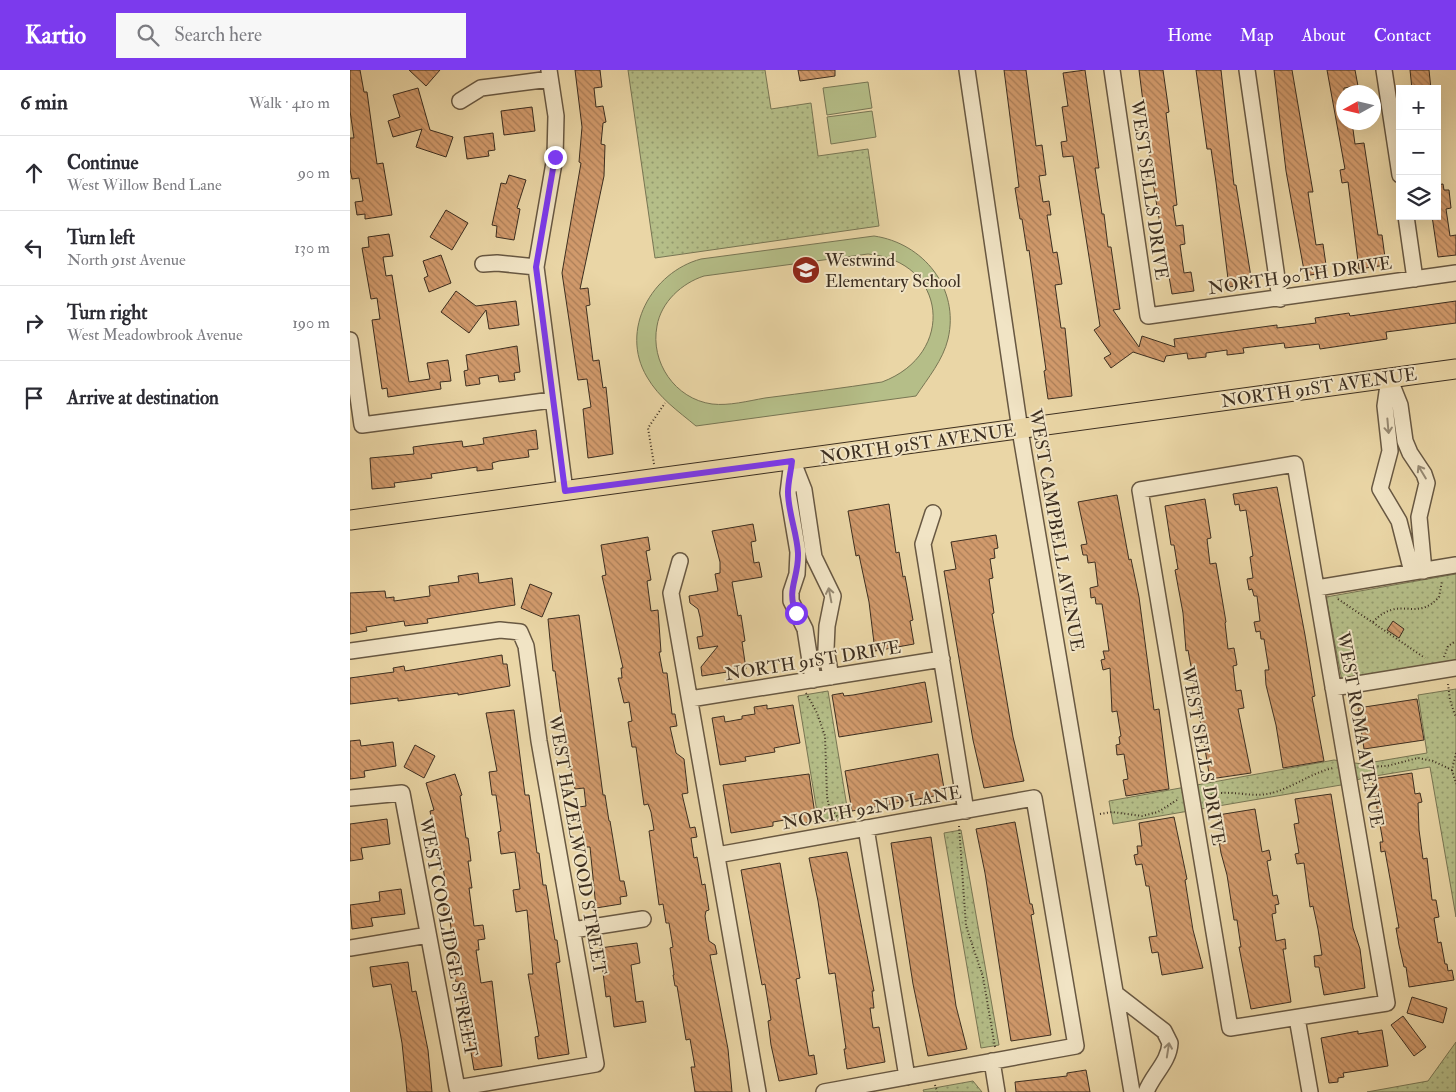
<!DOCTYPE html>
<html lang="en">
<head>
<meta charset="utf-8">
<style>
	:root { --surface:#fff; --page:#f7f7f7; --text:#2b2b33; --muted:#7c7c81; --line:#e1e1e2; --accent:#7c3aed }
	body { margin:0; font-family:"IM FELL Double Pica",serif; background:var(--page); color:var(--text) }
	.controls { position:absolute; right:15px; top:15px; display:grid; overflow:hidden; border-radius:0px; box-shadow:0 5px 20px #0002 }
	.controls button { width:45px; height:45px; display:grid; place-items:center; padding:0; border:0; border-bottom:1px solid var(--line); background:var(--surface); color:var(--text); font:25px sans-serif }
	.compass { position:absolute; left:986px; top:15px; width:45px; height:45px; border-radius:50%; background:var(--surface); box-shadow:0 5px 20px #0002; rotate:262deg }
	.stop { position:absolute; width:15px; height:15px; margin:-11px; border:4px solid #7c3aed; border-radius:50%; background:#fff }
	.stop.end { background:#7c3aed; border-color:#fff; box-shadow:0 1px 5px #0008 }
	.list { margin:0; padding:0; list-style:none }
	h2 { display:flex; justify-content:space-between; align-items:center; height:65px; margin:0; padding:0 20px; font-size:21px }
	h2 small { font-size:16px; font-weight:400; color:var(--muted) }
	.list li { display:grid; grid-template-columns:32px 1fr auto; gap:15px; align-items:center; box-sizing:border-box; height:75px; padding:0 20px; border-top:1px solid var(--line) }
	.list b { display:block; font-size:19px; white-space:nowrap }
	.list p { margin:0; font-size:16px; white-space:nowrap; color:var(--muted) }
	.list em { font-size:16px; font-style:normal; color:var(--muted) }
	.icon { flex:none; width:28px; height:28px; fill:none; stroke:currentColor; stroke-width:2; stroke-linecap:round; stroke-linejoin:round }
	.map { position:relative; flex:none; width:1106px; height:1022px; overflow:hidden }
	header { display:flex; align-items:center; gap:30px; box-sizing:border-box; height:70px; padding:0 25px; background:var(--accent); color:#fff }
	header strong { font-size:24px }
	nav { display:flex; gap:28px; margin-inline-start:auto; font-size:18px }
	.search { width:350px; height:45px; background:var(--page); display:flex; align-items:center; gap:12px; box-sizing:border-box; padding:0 18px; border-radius:0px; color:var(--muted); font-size:19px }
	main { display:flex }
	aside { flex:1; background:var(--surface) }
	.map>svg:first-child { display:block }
	.park { fill:url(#park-dots); stroke:#787654 }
	.pitch { fill:#b5be88; stroke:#787654; fill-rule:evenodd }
	.building { fill:url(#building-back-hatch); stroke:#3c2e20 }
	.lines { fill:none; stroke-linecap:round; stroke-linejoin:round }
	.minor-casing { stroke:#685842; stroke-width:18 }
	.major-casing { stroke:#3c2e20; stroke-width:21 }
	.path { stroke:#3c2e20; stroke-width:2; stroke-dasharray:1 2.5; stroke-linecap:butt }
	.minor { stroke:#f1e4c5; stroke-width:15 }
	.major { stroke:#ead6a6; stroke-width:19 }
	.oneway { stroke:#968972 }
	.route { stroke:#7c3aed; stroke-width:6 }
	.labels { text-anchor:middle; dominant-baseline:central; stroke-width:4; stroke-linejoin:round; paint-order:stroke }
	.street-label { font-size:18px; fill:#3c2e20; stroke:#f1e4c5 }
	.poi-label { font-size:18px; fill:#3c2e20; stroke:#f1e4c5; text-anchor:start }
</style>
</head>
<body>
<header>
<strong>Kartio</strong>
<div class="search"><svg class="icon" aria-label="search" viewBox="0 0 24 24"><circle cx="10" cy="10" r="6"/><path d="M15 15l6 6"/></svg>Search here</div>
<nav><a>Home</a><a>Map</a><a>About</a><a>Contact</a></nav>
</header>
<main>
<aside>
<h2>6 min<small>Walk · 410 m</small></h2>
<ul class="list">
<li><svg class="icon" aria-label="ahead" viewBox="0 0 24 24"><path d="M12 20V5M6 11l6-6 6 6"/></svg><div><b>Continue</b><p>West Willow Bend Lane</p></div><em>90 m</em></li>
<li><svg class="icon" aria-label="left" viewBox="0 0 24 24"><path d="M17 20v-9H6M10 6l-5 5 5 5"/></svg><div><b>Turn left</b><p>North 91st Avenue</p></div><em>130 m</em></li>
<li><svg class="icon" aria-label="right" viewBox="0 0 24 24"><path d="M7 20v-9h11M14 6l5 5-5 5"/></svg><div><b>Turn right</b><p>West Meadowbrook Avenue</p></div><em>190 m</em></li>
<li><svg class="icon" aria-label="arrive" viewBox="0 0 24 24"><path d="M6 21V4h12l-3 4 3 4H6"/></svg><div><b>Arrive at destination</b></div></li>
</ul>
</aside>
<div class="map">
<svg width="1106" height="1022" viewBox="0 0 1106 1022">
	<defs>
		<pattern id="park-dots" width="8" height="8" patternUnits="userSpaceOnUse" patternTransform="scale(1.25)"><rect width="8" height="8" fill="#b5be88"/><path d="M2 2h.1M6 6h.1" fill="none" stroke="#949b6f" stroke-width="1.8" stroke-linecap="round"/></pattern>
		<pattern id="building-back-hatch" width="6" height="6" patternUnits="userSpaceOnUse" patternTransform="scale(1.25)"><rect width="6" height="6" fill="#d19a6c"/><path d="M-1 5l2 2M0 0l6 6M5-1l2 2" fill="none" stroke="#ab7e58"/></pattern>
	</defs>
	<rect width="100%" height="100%" fill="#ead6a6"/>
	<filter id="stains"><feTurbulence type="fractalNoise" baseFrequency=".004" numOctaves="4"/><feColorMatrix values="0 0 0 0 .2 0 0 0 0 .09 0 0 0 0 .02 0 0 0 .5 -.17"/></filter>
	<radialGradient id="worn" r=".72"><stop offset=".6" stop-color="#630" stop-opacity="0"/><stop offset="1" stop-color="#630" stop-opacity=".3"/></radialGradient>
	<path class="park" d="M 278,0 L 415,0 L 421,39 L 461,33 L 468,86 L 518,79 L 529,156 L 305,188 Z
		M 1106,504 L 1106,590 L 992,611 L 976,527 Z
		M 1106,619 L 1106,847 L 1080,697 L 1013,708 L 991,715 L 763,754 L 759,731 L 984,690 L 1012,694 L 1077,683 L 1068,625 Z
		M 478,621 L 499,749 L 469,754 L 448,626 Z
		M 611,760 L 649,975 L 631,978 L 594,763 Z
		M 1106,972 L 1106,1022 L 1017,1022 L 1078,1011 Z
		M 623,1011 L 632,1022 L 574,1022 L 573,1020 Z"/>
	<path class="pitch" d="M 518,12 L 522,38 L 477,45 L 473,18 Z
		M 522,41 L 526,67 L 481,74 L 477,47 Z
		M 524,166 C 573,173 610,218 598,269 C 593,290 578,308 566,326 L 346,356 C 328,341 309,328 297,307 C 269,260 302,202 351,189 ZM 518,184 C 597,191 607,284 532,312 C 493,318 454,323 415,328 C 398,331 379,336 362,334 C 325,329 300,292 307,256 C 311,232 332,213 354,206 Z"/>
	<path class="building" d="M 0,0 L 10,0 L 14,22 L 17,22 L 27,94 L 33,93 L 42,145 L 15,149 L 15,144 L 7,145 L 5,132 L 13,131 L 9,108 L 2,109 L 0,99 L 0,68 L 4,68 L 0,41 Z
		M 59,0 L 90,0 L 76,16 Z
		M 225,0 L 250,0 L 252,17 L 244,18 L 246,37 L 253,36 L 256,52 L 253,53 L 251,74 L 255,75 L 254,106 L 230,219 L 238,218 L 240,235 L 236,236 L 243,291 L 249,290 L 253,318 L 256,317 L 263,384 L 238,388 L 233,339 L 241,337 L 237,309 L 228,310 L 212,203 L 231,93 L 229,92 L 232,57 Z
		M 448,0 L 485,0 L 485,6 L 450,11 Z
		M 654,0 L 676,0 L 686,76 L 692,75 L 696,105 L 689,106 L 693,132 L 699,131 L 701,145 L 697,145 L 703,183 L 707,182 L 712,214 L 705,215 L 711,258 L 715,258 L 722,326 L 698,329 L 694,301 L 696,300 L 679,180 L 677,181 L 672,149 L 670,149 L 665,118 L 669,117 Z
		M 735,0 L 749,98 L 745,98 L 752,144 L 754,144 L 758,177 L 761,177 L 770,239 L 763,240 L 789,277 L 792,266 L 825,277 L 824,269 L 927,255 L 927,258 L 966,253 L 965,248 L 999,243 L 1000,246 L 1106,231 L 1106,253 L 1036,262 L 1037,269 L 970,279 L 969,274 L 935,278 L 934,273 L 893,278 L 894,283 L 877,285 L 877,280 L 856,283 L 856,287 L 838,289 L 837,283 L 816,286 L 814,292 L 783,282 L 761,298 L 754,288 L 761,284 L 744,260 L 750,256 L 723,86 L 713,87 L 711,72 L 717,71 L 712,37 L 718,36 L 713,3 Z
		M 789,0 L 813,0 L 819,42 L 816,43 L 827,135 L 823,136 L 826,156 L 833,155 L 835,174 L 830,175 L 834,203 L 841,202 L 844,221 L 822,224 L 804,119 Z
		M 846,0 L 871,0 L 884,115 L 886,115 L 902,213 L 879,217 L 866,112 L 861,79 L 857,79 Z
		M 924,0 L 942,0 L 963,122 L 958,122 L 966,175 L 973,174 L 977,202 L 955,206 L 936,101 Z
		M 977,0 L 1005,0 L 1008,16 L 994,18 L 994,52 L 1002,52 L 1005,74 L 1014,73 L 1028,165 L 1032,165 L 1036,195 L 1009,199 L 998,112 L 992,113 L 990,100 L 995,99 Z
		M 1060,0 L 1079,0 L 1081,19 L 1062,19 Z
		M 68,18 L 80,60 L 103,67 L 96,87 L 66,77 L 72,59 L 43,67 L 38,51 L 50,47 L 43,25 Z
		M 182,37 L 185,61 L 154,65 L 151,41 Z
		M 143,63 L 145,80 L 138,81 L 139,86 L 117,89 L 114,67 Z
		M 159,105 L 176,110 L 167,138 L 170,139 L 164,170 L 146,167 L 147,156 L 142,155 L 151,113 L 156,114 Z
		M 1093,114 L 1094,120 L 1099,120 L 1101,138 L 1096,139 L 1100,166 L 1106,165 L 1106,185 L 1088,187 L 1082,146 L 1087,146 L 1087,115 Z
		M 96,140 L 118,153 L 102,180 L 80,167 Z
		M 39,164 L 43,186 L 33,187 L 36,206 L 42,205 L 59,312 L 80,309 L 77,293 L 98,290 L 101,311 L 90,312 L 91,319 L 38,327 L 37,318 L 32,319 L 22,250 L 30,249 L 27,228 L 21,229 L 12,178 L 19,177 L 18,167 Z
		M 91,185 L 101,213 L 79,222 L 74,208 L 78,206 L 73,191 Z
		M 106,221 L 126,236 L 166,231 L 169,255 L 139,259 L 136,240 L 119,263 L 91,242 Z
		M 167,276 L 170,302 L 164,303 L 165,310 L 149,312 L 148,305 L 129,308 L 130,314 L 116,316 L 114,301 L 118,300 L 116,285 Z
		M 186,360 L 188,379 L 178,380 L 179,387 L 149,391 L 142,393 L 143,399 L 127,401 L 127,397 L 81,404 L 82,408 L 44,413 L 45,417 L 22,419 L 20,388 L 64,384 L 63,377 L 77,375 L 112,371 L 113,377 L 134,374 L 133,368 Z
		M 927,417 L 955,565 L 965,626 L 962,627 L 974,691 L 933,698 L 926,655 L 916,615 L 915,600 L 919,600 L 914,569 L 911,569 L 910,561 L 906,562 L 904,552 L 910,551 L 907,526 L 904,526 L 902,519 L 899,520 L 897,509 L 903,508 L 900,487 L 903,486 L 896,440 L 890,441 L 889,434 L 885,435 L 883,424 Z
		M 767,425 L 779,490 L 781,489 L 789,527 L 804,640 L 809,639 L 819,719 L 776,726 L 773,710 L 778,709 L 774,684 L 767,685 L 766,675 L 770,674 L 769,667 L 771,666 L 767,641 L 762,642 L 760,598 L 753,600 L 751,590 L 755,589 L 753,581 L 759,581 L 756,560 L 752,534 L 746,534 L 745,527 L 741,528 L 740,518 L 748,516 L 745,492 L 738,493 L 737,485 L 733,485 L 731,475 L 737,474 L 728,432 Z
		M 855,429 L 861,468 L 857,469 L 860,494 L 866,493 L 876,552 L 875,553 L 878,579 L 884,578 L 887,595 L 883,596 L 886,621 L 891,620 L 894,638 L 888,639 L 901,703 L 860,709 L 842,602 L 838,580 L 836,581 L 833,543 L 825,500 L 828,499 L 824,475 L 821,475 L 815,436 Z
		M 539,434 L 546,483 L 549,482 L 553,507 L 555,506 L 563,550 L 560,551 L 564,574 L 525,581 L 519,532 L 509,485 L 506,486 L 498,441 Z
		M 403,454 L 406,471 L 401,472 L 404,493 L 409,492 L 412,507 L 382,512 L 388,546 L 391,545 L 395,571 L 392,572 L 396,599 L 352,606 L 351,597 L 368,576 L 349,579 L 347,567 L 353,566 L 350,547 L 348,539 L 340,533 L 339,526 L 368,521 L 365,504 L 370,503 L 370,492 L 362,461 Z
		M 646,465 L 648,478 L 644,479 L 645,488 L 640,489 L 643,508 L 639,509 L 644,543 L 642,544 L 663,667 L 674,711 L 634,718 L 623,670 L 594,501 L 606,499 L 601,472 Z
		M 298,467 L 300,480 L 296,481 L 301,510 L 297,511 L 301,541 L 308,540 L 311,582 L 309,582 L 313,603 L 317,603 L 322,644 L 325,644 L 327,656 L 320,657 L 326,683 L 334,689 L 338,723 L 332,724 L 340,758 L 345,757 L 347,767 L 341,768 L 344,788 L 347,787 L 352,815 L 355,814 L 359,840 L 356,841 L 355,846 L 359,871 L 365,875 L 367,884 L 360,885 L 378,979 L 382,1022 L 345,1022 L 341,997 L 345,997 L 340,969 L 336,970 L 327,916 L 325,916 L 323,905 L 324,905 L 320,878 L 323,877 L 319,853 L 316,853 L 313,834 L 309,835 L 299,761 L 304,760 L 301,742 L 298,734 L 294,735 L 286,677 L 282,677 L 278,652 L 282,651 L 279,632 L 274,633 L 268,608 L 272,608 L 271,598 L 273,598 L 252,506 L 256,505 L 251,475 Z
		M 128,503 L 129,513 L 162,508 L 165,535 L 77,549 L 78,553 L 55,556 L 54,551 L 16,557 L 17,561 L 0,564 L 0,523 L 35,521 L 36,528 L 44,527 L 44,531 L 80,526 L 79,516 L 109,512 L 108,506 Z
		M 180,514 L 202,523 L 192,547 L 171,538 Z
		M 229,545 L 253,725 L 255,725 L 259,751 L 260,751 L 270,811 L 274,811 L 277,826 L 270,827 L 271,834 L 246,838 L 240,777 L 236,777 L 229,737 L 236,736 L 234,718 L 225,719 L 213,660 L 205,601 L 203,601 L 198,549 Z
		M 1043,551 L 1054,559 L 1049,568 L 1037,560 Z
		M 152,585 L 153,594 L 157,594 L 160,616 L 108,625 L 108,623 L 48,631 L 48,628 L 0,634 L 0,608 L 44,602 L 43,598 L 54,596 L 55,601 Z
		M 575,612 L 582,652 L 489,667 L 482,625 L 493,623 L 494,626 L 503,625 Z
		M 1067,629 L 1074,670 L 1014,679 L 1008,638 Z
		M 417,635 L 417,639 L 443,635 L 450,673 L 424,678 L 425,682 L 395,687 L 396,691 L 370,695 L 362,648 L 374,646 L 375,652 L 392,649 L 392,646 L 405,644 L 404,637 Z
		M 164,640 L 175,725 L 179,725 L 187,783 L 189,783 L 193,815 L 196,815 L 205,870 L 207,870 L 210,892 L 206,893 L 219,984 L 188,989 L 185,967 L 189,966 L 178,904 L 183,904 L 177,840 L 166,842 L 163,820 L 170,819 L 165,782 L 151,784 L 148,762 L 151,761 L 146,725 L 142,725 L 139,702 L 147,701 L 136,643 Z
		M 10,670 L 11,676 L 43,672 L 46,696 L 14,701 L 15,707 L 0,709 L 0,671 Z
		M 65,675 L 85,686 L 74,708 L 54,697 Z
		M 588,684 L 595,724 L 502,741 L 495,701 Z
		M 1062,703 L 1065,724 L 1070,723 L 1072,732 L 1068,733 L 1069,760 L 1073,789 L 1077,788 L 1082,830 L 1086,830 L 1089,847 L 1084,848 L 1088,873 L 1091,872 L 1095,894 L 1097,894 L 1098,901 L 1102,900 L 1104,910 L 1059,917 L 1056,897 L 1054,897 L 1049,875 L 1046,858 L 1049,858 L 1035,781 L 1031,782 L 1030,772 L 1033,772 L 1022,709 Z
		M 105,704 L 112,725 L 110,726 L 116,768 L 118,768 L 121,791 L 118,791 L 122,818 L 119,818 L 124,856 L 133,855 L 135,869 L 128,870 L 129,880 L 126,880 L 131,913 L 142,911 L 152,996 L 124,1000 L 109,912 L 106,912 L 102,891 L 105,890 L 100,850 L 95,851 L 93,830 L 97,829 L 93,795 L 90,795 L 80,741 L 84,740 L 76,713 Z
		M 459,704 L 466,751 L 453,753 L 452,747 L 423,752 L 423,756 L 381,763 L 373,715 Z
		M 981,724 L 1003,858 L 1010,879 L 1015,918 L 974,925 L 969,897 L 965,897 L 964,886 L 972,885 L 968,859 L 963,836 L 960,837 L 954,793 L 947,794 L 945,784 L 949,783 L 944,754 L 949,753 L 945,729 Z
		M 905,739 L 912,782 L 919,780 L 921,790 L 917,791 L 923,826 L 927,825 L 929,834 L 925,835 L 926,843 L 922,844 L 926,871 L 935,869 L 936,879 L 933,879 L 941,932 L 901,939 L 889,877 L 891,877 L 887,850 L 884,850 L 877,805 L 871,783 L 868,765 L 872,765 L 868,745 Z
		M 824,747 L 837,809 L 835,810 L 843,860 L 853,898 L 812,905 L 808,882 L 802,883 L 799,867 L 807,866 L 799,816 L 796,816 L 792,794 L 786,795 L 784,785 L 788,784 L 787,776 L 792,776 L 789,753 Z
		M 37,749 L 40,774 L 11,778 L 13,789 L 0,791 L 0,754 Z
		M 665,752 L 680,834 L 682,834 L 684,844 L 681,845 L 701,965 L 661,971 L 635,803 L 626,759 Z
		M 581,767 L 606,936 L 617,979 L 578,986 L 563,914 L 541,773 Z
		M 497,782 L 524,921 L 522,921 L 524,938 L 520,938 L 523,958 L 529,957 L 535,992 L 497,999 L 494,979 L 496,979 L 485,903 L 479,904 L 468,831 L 459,788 Z
		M 430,793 L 450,908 L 446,909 L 454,957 L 459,986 L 464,985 L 467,1004 L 429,1011 L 421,975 L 418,951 L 421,950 L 415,914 L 412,915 L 406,883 L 391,800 Z
		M 51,819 L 55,844 L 21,848 L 23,856 L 2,859 L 0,835 L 30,831 L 29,822 Z
		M 287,873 L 290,893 L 281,895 L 286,932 L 293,931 L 296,952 L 264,957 L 260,926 L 256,927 L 250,878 Z
		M 58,892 L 62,922 L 66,921 L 78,980 L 82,1022 L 57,1022 L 52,973 L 41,914 L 23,917 L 20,897 Z
		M 1062,927 L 1097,938 L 1093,953 L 1057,943 Z
		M 1053,946 L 1076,977 L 1064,986 L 1041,955 Z
		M 1032,960 L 1038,996 L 993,1003 L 994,1007 L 988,1008 L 988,1012 L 979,1013 L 971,968 L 1008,961 L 1008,964 Z
		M 736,1000 L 740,1022 L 666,1022 L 665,1012 L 717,1006 L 717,1003 Z"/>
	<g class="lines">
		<defs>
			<path id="minor" d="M 199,0 L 206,46 L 205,87 L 186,197 L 215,421
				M 617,0 L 670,360 L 782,1022
				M 762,0 L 798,246 L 1106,203
				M 897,0 L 930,229
				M 1034,0 L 1050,105
				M 110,31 L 131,18 L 200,9
				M 1056,146 L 1065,209
				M 133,194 L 147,193 L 186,197
				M 0,270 L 12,355 L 202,330
				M 1039,308 L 1035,336 L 1040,381 L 1030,419 L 1049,451 L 1062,502
				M 1040,310 L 1050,335 L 1055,371 L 1060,383 L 1074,404 L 1077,413 L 1069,447 L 1074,501
				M 442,391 L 438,423 L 448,482 L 447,504 L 441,522 L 441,531 L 455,559 L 463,610
				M 443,392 L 454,420 L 464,487 L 483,526 L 477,556 L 476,579 L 481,607
				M 945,394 L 1037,933 L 880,958 L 790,420 Z
				M 583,443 L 573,474 L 616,741
				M 330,491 L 321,523 L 408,1022
				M 967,518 L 1106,495
				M 0,581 L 150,560 L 170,562 L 176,576 L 189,671 L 246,994 L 107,1018 L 52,723 L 0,728
				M 983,618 L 1106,598
				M 340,629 L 592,589
				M 516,758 L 557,1007
				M 367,785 L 684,728 L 726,976 L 474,1022
				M 223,860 L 293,849
				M 0,878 L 78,865
				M 766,924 L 814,961 L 820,973 C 819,992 803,1004 796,1022
				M 947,948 L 960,1022
				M 642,991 L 647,1022"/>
			<path id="major" d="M 0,450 L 1106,299"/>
		</defs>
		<use href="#minor" class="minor-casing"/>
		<use href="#major" class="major-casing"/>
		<path class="path" d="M 304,394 L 298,358 L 315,333
			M 988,529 L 1075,588
			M 1023,552 C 1049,524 1066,553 1089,527 L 1092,511
			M 1094,587 L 1098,576 L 1106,571
			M 1098,614 L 1100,630 L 1106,648
			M 456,623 L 467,643 L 475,666 L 477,727 L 479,736 L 490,750
			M 1106,683 L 1102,700 L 1106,714
			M 1010,697 L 1037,696 L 1068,688 L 1083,691 L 1102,700
			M 854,727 C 879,717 898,729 922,723 C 944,717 961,703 983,698
			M 750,744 L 762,742 L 792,746 L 808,742 L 827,730
			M 609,756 L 616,856 L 633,907 L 645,977
			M 585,1015 L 587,1022"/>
		<use href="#minor" class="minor"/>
		<use href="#major" class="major"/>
	</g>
	<defs><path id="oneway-shaft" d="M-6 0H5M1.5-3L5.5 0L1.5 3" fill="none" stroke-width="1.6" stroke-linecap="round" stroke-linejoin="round" transform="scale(1.25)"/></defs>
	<g class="oneway">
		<use href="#oneway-shaft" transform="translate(1038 356) rotate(85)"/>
		<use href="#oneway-shaft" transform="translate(1072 402) rotate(-121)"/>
		<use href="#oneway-shaft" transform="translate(480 525) rotate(-101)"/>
		<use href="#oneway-shaft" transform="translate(818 980) rotate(-81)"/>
	</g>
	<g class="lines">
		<path class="route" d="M 205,87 L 186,197 L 215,421 L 442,391 C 441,401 438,412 438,422 C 438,442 447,463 448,483 C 449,508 436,519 446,543"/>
	</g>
	<defs>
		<symbol id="school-disc" viewBox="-11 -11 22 22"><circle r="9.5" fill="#8f2418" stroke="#f1e4c5"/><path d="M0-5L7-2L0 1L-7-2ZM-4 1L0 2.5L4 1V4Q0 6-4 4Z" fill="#fff"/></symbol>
	</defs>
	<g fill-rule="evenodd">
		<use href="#school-disc" x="440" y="184" width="32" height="32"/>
	</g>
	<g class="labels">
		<g class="street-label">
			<text transform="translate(799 120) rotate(82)">WEST SELLS DRIVE</text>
			<text transform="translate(950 206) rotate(-8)">NORTH 90TH DRIVE</text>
			<text transform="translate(969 318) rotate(-8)">NORTH 91ST AVENUE</text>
			<text transform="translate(568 374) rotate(-8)">NORTH 91ST AVENUE</text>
			<text transform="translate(706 460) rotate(80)">WEST CAMPBELL AVENUE</text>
			<text transform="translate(463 591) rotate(-9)">NORTH 91ST DRIVE</text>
			<text transform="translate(1010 660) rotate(80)">WEST ROMA AVENUE</text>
			<text transform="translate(853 686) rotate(80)">WEST SELLS DRIVE</text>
			<text transform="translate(522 738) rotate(-10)">NORTH 92ND LANE</text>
			<text transform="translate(227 775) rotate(80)">WEST HAZELWOOD STREET</text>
			<text transform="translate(98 867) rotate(79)">WEST COOLIDGE STREET</text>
		</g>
		<g class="poi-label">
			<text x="475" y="190">Westwind<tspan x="475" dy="21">Elementary School</tspan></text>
		</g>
	</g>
	<rect width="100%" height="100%" filter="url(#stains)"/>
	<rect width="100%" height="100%" fill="url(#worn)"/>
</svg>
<div class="controls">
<button>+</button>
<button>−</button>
<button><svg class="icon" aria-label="layers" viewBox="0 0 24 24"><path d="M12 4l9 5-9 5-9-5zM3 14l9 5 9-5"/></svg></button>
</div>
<svg class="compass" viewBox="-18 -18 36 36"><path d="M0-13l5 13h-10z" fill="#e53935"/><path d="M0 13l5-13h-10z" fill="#7c7c81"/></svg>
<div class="stop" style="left:446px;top:543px"></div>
<div class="stop end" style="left:205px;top:87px"></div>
</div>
</main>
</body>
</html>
